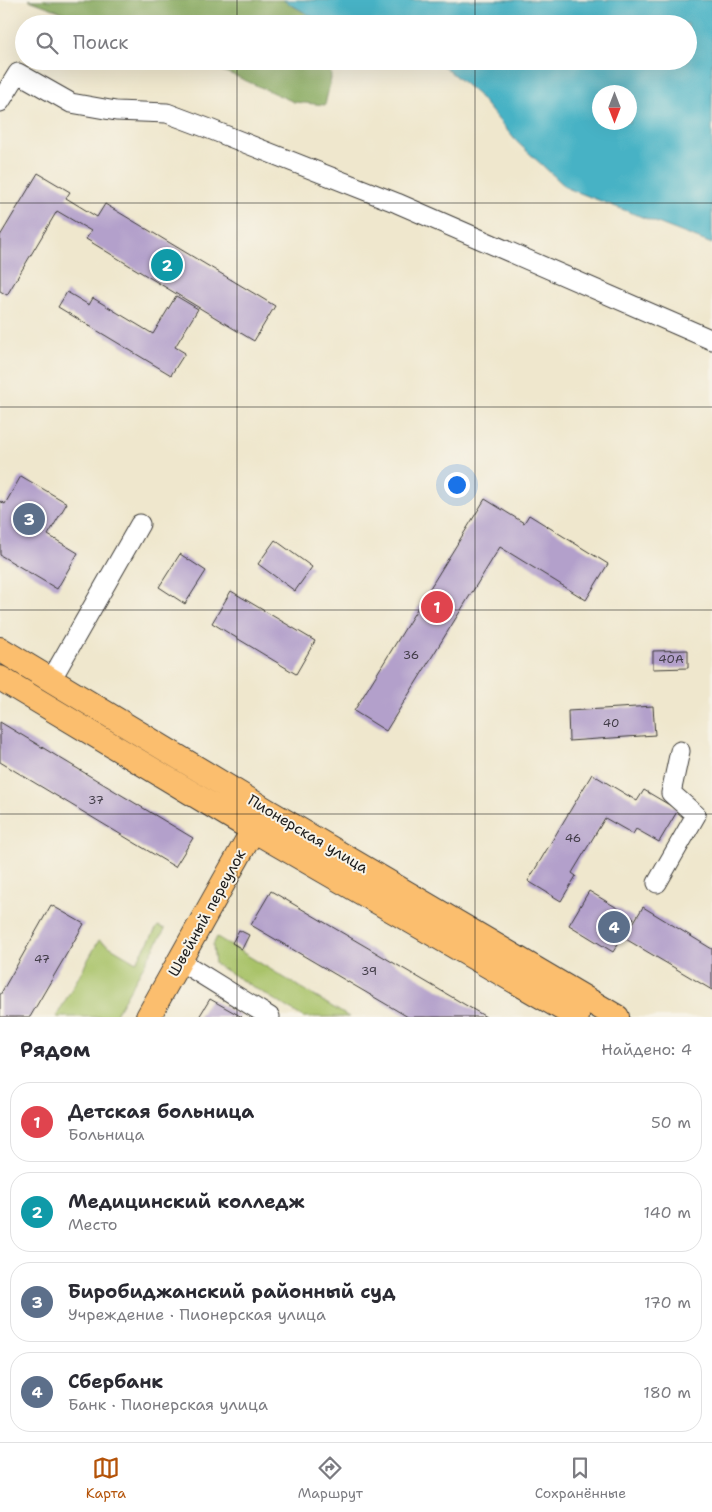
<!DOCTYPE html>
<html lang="ru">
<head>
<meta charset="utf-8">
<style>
	:root { --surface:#fff; --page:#f7f7f7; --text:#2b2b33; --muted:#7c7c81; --line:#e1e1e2; --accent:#b45309 }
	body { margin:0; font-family:"Shantell Sans",sans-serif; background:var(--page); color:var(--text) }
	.compass { position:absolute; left:592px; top:85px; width:45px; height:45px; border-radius:50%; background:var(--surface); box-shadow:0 5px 20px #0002; rotate:180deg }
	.you { position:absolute; left:456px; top:484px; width:18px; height:18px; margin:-12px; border:4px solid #fff; border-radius:50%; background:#1a73e8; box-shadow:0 0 0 8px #1a73e833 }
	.badge { display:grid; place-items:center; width:32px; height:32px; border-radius:50%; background:var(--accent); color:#fff; font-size:16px; font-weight:700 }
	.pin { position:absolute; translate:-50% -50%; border:2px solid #fff; box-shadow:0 1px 5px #0006 }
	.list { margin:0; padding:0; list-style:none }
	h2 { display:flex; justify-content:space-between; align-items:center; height:65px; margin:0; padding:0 20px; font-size:21px }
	h2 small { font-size:16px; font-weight:400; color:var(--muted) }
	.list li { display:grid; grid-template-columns:32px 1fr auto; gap:15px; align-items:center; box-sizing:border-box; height:80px; margin:0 10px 10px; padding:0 10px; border:1px solid var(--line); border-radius:20px }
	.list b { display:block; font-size:19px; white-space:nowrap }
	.list p { margin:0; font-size:16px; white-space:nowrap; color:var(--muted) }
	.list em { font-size:16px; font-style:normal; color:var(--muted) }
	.icon { flex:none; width:28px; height:28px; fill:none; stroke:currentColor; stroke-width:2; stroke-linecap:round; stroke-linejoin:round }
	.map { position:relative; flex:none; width:712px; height:1017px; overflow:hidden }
	.search { position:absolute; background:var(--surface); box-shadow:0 5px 20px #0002; left:15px; right:15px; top:15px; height:55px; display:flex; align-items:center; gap:12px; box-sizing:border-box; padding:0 18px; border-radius:28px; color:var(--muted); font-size:19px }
	.sheet { height:425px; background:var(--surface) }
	nav { display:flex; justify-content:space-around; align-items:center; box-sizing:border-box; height:70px; border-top:1px solid var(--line); background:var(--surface); font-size:14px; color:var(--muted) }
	nav a { display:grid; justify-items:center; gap:2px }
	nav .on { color:var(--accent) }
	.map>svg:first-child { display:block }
	.green { fill:#a9c369; stroke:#627042 }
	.forest { fill:#86a95d; stroke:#51623c }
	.water { fill:#47b2c5; stroke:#326770; fill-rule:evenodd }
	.building { fill:#b3a0cb }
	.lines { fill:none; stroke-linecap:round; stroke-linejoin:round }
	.minor-casing { stroke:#3c3a37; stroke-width:21 }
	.major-casing { stroke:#3c3a37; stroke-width:26 }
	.minor { stroke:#fff; stroke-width:19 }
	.major { stroke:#fbbe6e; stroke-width:24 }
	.grid { fill:none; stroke:#1c1c1c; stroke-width:1; stroke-opacity:0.55 }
	.labels { text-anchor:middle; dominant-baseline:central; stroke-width:4; stroke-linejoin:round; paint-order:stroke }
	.number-label { font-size:12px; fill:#423d48 }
	.street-label { font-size:15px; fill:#1c1c1c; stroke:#f7f3e8 }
</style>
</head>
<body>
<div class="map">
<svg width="712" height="1017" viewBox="0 0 712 1017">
	<rect width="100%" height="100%" fill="#f7f3e8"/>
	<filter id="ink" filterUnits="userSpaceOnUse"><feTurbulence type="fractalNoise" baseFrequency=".02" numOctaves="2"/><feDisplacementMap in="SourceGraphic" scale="10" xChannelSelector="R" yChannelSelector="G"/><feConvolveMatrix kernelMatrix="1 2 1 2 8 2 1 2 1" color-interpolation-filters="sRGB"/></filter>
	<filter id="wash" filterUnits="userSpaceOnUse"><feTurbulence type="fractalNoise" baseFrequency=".0096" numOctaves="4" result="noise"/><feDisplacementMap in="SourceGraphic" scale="20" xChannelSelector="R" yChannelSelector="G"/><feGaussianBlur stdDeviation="1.12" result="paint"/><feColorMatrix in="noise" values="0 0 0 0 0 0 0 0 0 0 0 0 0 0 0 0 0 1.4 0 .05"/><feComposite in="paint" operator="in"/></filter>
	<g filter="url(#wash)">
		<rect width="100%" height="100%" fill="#efe7cd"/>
		<path class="green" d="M 158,926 L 165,929 L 114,1017 L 56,1017 L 99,940 L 136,962 Z
			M 217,937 L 349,1017 L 303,1017 L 215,964 L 213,945 Z"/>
		<path class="forest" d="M 29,0 L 283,0 L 325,24 L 94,24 Z
			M 196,61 L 330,61 L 331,79 L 325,105 L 294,102 L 233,75 Z"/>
		<path class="water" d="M 283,0 L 712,0 L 712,244 L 567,188 L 516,141 L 477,94 L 437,61 L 688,61 L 688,24 L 325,24 ZM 600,92 L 630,92 L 630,122 L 600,122 Z"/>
		<g id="blocks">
			<path class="building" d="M 38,173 L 70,192 L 66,198 L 97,217 L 105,204 L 275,306 L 254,341 L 86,239 L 91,231 L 57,211 L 7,295 L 0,291 L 0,236 Z
				M 67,292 L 89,305 L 93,298 L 153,334 L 176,296 L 198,309 L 175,347 L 185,353 L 171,375 L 58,307 Z
				M 21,476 L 67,503 L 48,535 L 78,553 L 57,589 L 0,555 L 0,501 L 5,504 Z
				M 485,499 L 524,523 L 529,515 L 608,564 L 586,600 L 500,547 L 386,731 L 354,711 Z
				M 275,540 L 312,567 L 295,591 L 258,564 Z
				M 180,554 L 206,571 L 185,604 L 159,587 Z
				M 231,591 L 315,641 L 296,674 L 212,623 Z
				M 688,650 L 688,668 L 653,669 L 653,651 Z
				M 653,706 L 655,735 L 569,741 L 568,711 Z
				M 0,722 L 193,838 L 175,867 L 0,762 Z
				M 592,774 L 637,801 L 644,790 L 678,810 L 659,842 L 636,829 L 633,834 L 605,818 L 572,873 L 576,876 L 561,901 L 528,881 Z
				M 271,891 L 486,1017 L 408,1017 L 251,925 Z
				M 589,891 L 634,918 L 613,952 L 569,925 Z
				M 51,905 L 84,924 L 30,1017 L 0,1017 L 0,995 Z
				M 643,907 L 712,949 L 712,990 L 624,938 Z
				M 239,930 L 249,935 L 242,949 L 232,943 Z
				M 210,999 L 242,1017 L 199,1017 Z"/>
		</g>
	</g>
	<g filter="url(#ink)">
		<use href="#blocks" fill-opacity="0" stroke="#3c3a37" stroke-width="1"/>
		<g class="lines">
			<defs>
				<path id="minor" d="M 0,102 L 18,73 L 71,103 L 116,111 L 167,113 L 207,128 L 397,203 L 712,340
					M 51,680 L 140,524
					M 657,883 L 696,815 L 671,793 L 680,751
					M 180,961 L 270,1017"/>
				<path id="major" d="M 0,649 L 266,810 L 617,1017
					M 0,678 L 253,830 L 577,1017
					M 148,1017 L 253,830"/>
			</defs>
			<use href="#minor" class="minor-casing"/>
			<use href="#major" class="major-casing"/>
			<use href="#minor" class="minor"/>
			<use href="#major" class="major"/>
		</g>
	</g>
	<path class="grid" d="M 237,0 L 237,24M 475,0 L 475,24M 237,61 L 237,1017M 475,61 L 475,1017M 0,203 L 712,203M 0,407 L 712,407M 0,610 L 712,610M 0,814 L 712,814"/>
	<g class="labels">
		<g class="number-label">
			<text x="411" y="655">36</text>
			<text x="671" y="659">40А</text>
			<text x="611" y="723">40</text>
			<text x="96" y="800">37</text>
			<text x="573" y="838">46</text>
			<text x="42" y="959">47</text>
			<text x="369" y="971">39</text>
		</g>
		<g class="street-label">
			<text transform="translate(308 834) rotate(31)">Пионерская улица</text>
			<text transform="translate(207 913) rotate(-61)">Швейный переулок</text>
		</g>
	</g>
</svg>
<svg class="compass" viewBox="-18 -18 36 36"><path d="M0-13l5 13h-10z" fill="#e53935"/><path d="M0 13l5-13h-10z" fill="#7c7c81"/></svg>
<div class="you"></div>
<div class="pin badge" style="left:437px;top:607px;background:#e0444e">1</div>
<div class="pin badge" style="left:167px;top:265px;background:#0f9aa8">2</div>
<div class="pin badge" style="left:29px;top:519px;background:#5c6f8a">3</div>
<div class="pin badge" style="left:614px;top:927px;background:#5c6f8a">4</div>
<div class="search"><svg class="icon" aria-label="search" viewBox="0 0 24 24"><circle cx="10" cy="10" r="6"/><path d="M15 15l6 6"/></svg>Поиск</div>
</div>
<section class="sheet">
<h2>Рядом<small>Найдено: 4</small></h2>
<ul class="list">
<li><span class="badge" style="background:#e0444e">1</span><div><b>Детская больница</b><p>Больница</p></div><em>50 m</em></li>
<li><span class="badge" style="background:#0f9aa8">2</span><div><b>Медицинский колледж</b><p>Место</p></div><em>140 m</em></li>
<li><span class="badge" style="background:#5c6f8a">3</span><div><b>Биробиджанский районный суд</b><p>Учреждение · Пионерская улица</p></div><em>170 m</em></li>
<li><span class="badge" style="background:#5c6f8a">4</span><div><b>Сбербанк</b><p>Банк · Пионерская улица</p></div><em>180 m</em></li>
</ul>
</section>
<nav>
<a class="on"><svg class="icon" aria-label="map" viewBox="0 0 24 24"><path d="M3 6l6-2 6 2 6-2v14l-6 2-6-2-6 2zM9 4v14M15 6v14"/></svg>Карта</a>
<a><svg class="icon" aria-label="directions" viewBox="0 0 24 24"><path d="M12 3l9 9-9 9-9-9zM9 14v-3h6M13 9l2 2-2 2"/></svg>Маршрут</a>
<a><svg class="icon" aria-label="saved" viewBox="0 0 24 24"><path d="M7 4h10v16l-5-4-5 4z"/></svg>Сохранённые</a>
</nav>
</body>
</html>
